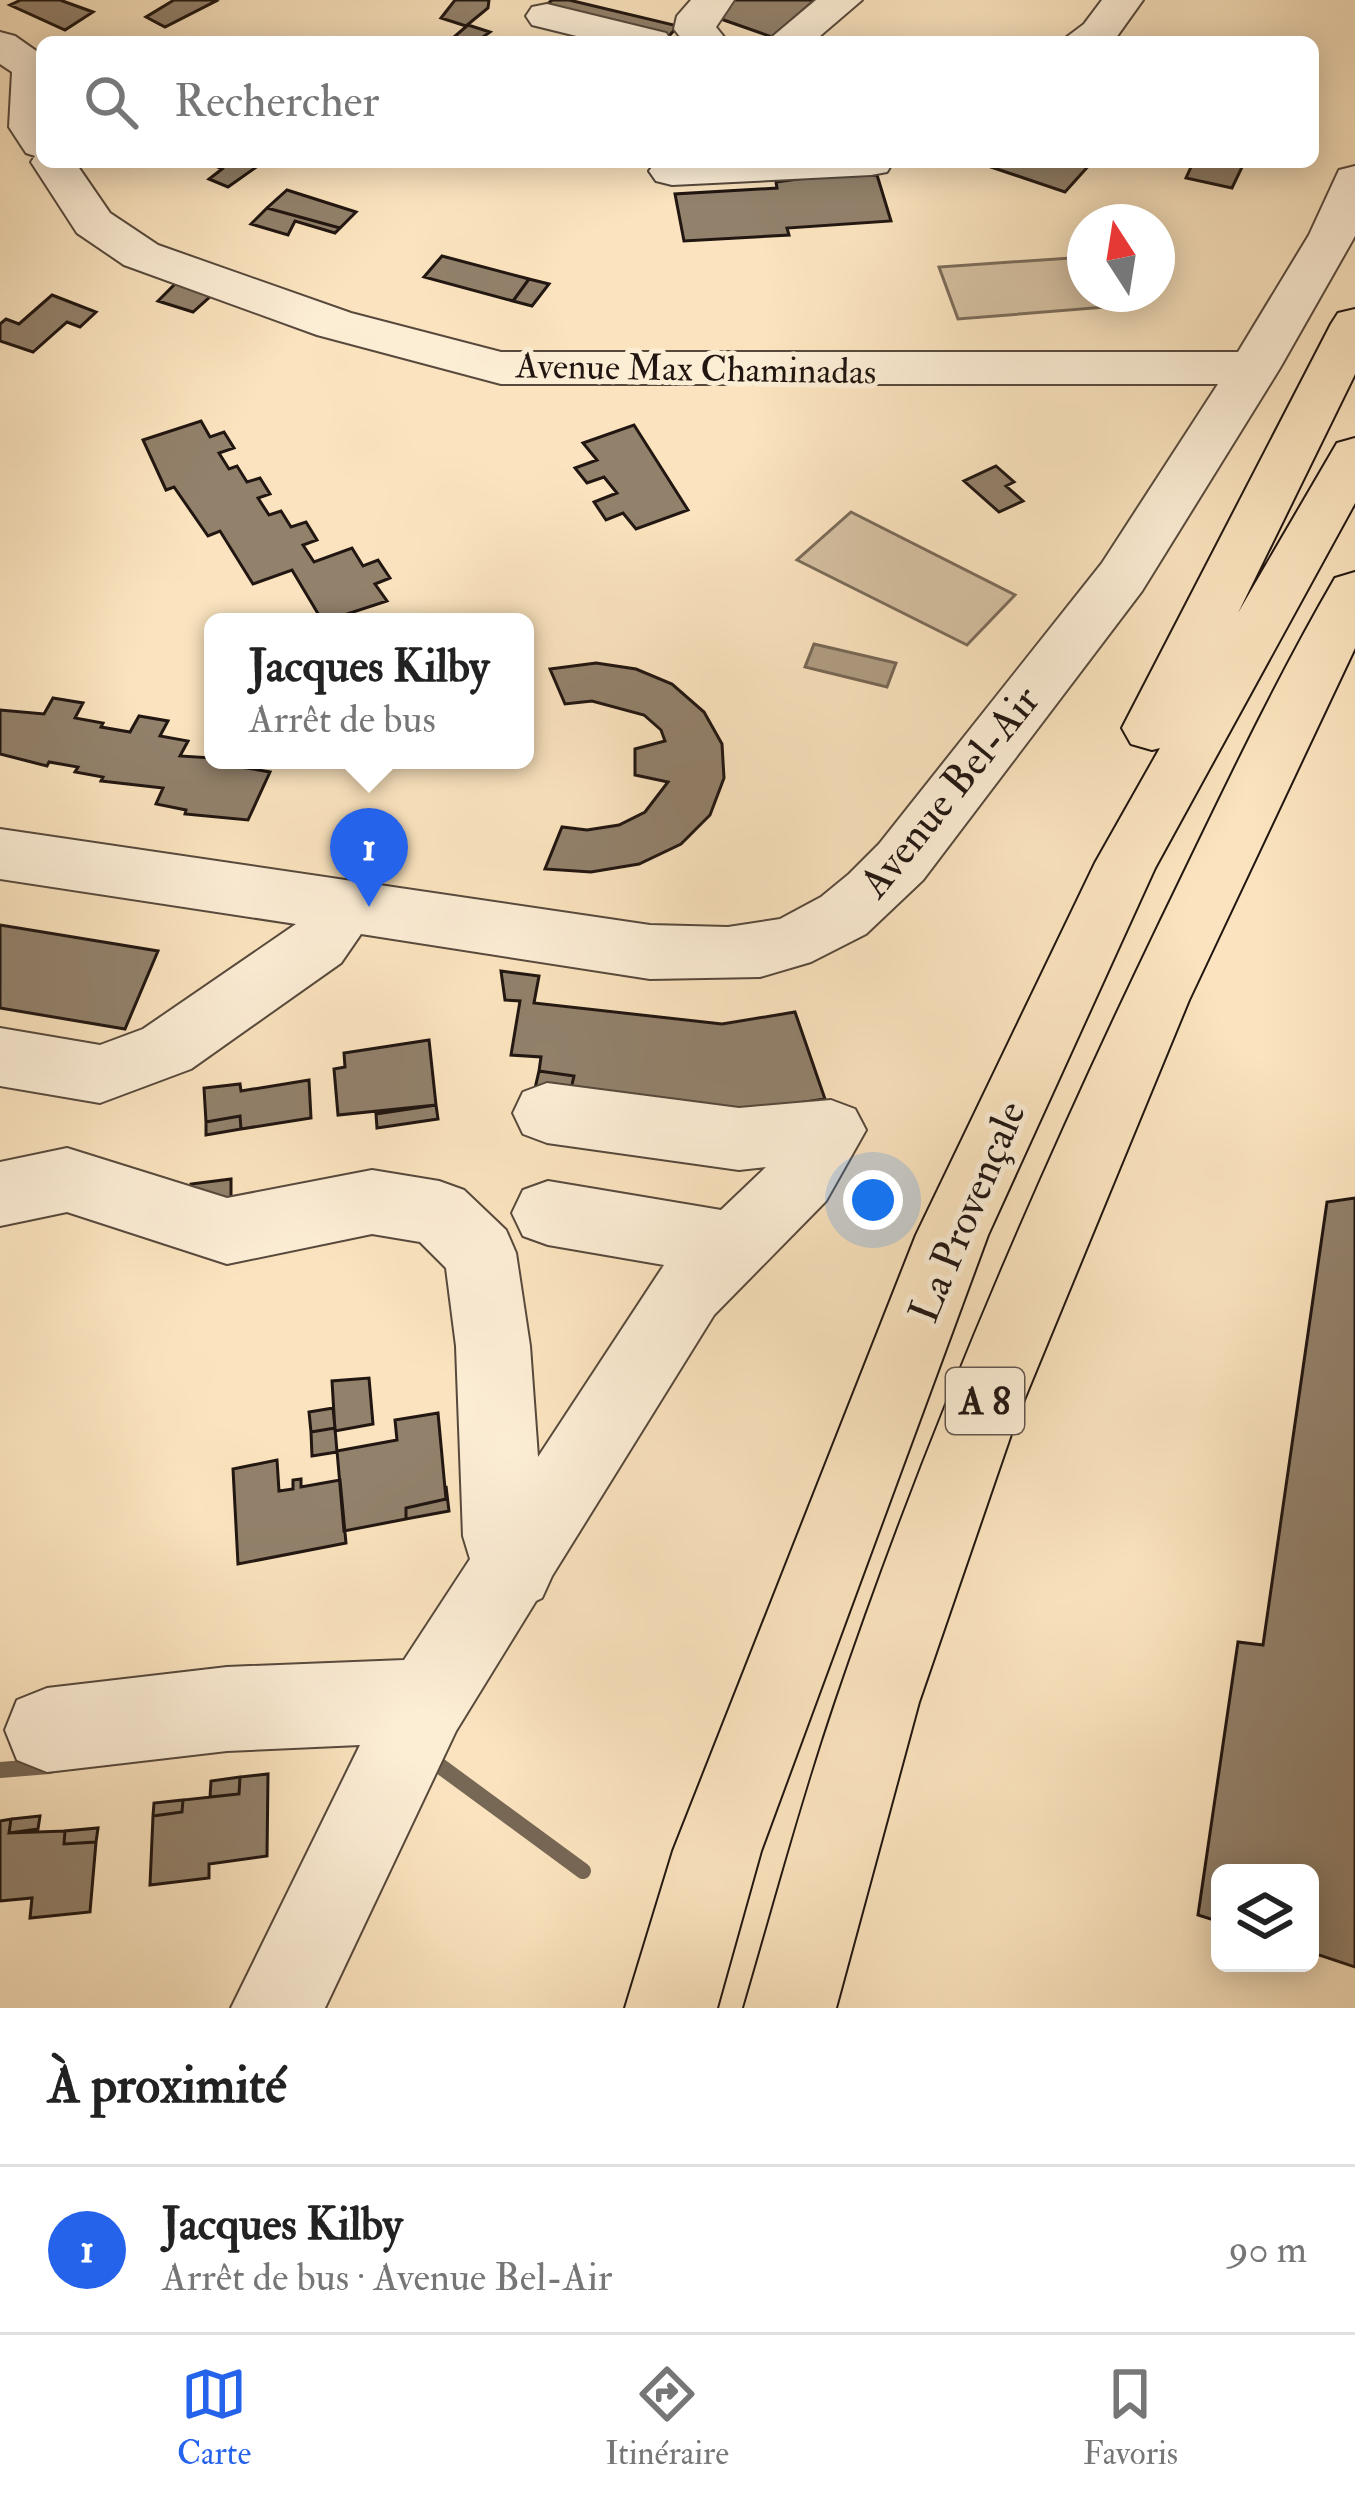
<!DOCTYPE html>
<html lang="fr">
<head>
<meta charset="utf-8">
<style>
	:root { --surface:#fff; --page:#f6f6f6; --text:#222; --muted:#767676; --line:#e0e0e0; --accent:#2563eb }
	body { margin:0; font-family:"IM FELL Double Pica",serif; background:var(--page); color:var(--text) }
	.controls { position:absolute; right:36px; bottom:36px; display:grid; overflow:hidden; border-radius:18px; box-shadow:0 6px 30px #0003 }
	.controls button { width:108px; height:108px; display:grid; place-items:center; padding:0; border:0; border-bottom:3px solid var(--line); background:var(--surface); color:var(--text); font:60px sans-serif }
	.compass { position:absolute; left:1067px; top:204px; width:108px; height:108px; border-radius:50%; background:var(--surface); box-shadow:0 6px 30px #0003; rotate:348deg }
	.you { position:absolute; left:873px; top:1200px; width:42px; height:42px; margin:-30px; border:9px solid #fff; border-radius:50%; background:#1a73e8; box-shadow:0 0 0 18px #1a73e833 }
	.badge { display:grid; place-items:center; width:78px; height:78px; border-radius:50%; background:var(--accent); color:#fff; font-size:39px; font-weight:700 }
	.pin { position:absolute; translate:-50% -99px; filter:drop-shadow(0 3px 6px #0008) }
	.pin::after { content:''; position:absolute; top:63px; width:42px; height:36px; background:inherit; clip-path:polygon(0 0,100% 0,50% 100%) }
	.popup { position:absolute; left:204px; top:613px; width:330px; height:156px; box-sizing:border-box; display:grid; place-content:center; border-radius:18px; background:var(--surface); filter:drop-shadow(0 3px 9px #0005); font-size:39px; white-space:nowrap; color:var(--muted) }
	.popup b { font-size:45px; color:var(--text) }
	.popup::after { content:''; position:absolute; left:50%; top:100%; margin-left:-24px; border:24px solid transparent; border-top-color:var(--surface) }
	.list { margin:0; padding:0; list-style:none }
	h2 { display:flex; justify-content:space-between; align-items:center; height:156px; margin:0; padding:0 48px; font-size:51px }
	h2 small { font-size:39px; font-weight:400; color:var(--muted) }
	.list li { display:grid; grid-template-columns:78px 1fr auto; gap:36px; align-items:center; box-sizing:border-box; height:168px; padding:0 48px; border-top:3px solid var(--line) }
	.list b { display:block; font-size:45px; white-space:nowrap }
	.list p { margin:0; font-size:39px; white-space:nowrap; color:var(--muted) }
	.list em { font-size:39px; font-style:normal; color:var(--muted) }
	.icon { flex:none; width:66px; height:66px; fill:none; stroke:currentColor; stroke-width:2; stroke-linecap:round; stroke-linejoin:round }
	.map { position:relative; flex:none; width:1355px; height:2008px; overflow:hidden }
	.search { position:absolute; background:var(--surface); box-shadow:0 6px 30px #0003; left:36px; right:36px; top:36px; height:132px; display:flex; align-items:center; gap:30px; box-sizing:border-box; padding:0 42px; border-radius:18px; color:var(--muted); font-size:45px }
	.sheet { height:324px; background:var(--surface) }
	nav { display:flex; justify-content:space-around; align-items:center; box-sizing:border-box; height:168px; border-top:3px solid var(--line); background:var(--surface); font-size:33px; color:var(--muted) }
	nav a { display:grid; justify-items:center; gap:6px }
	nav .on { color:var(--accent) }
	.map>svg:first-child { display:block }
	.green { fill:#d5c0a1; stroke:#7b6b59; stroke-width:3 }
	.water { fill:#b09d83; stroke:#776755; stroke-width:3 }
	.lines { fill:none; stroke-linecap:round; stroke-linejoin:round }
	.stream { stroke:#776755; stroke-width:16 }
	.building { fill:#92816b; stroke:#211611; stroke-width:3 }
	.minor-casing { stroke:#57493c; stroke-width:4 }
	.highway-casing { stroke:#211611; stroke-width:4 }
	.minor { fill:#fcedd5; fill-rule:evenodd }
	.highway { fill:#fae3be; fill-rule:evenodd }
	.labels { text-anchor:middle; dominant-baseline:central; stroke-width:10; stroke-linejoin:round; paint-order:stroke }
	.far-street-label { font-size:36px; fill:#211611; stroke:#fcedd5 }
	.shield { fill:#fcedd5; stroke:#63564c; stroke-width:3 }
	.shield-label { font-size:39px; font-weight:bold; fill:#211611 }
	.street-label { font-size:42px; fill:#211611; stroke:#fcedd5 }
</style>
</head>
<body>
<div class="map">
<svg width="1355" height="2008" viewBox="0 0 1355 2008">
	<rect width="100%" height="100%" fill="#fae3be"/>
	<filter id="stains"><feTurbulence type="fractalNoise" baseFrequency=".00167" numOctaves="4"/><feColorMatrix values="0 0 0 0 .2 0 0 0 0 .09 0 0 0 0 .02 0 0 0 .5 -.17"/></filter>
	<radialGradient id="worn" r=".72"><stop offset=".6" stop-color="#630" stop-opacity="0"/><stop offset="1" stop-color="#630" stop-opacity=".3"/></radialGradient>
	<path class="green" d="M 1085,257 L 1085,294 L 1126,294 L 1131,305 L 958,319 L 939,267 Z
		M 851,512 L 1015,595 L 967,645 L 797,560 Z"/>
	<path class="water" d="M 814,644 L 896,663 L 887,687 L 805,667 Z"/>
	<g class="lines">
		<path class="stream" d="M 425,1755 L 583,1871
			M 0,1770 L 49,1766"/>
	</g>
	<path class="building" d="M 21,0 L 60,0 L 93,12 L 65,30 L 10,5 Z
		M 174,0 L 213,0 L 216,1 L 165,27 L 146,17 Z
		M 455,0 L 489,0 L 488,8 L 466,26 L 441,18 Z
		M 552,0 L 569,0 L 678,26 L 668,37 L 544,7 Z
		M 734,0 L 815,0 L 772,37 L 718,18 Z
		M 468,25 L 490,32 L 476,42 L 454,37 Z
		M 206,162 L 261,162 L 262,163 L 228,187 L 209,179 L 222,169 Z
		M 996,162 L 1092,162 L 1065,192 L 991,167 Z
		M 1182,162 L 1241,162 L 1244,163 L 1232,188 L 1186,178 L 1191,167 Z
		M 877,175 L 891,221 L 787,228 L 789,235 L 684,241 L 675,194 L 777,188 L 776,182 L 813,177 Z
		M 287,190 L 356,212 L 340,228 L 267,208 Z
		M 267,208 L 340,228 L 335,233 L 295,221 L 288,235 L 251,224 Z
		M 442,256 L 529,279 L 513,301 L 424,277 Z
		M 529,279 L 549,284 L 532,306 L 513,301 Z
		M 177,282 L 213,294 L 193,312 L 158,301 Z
		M 52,295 L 96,312 L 80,327 L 67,322 L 33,352 L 0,341 L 0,324 L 6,319 L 19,324 Z
		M 201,421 L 210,437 L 224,432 L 234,448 L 219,453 L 229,469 L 237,466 L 247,482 L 260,478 L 270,494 L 258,498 L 269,515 L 281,511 L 291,527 L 306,522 L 317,540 L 303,545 L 314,562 L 352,548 L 363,566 L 378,560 L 390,578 L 375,584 L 387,601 L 323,622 L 292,570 L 253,584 L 220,531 L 208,536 L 174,487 L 166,490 L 143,440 Z
		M 634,425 L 688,510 L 636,529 L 623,513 L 606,520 L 594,502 L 617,493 L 604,477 L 587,483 L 575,468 L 597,460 L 583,443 Z
		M 996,466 L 1014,482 L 1006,486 L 1023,501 L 999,512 L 964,481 Z
		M 596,663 L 636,669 L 672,684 L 704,712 L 722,744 L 724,778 L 710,815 L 681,844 L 639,864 L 591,872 L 545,869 L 562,827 L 587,830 L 619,825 L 645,812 L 668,782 L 635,775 L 635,749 L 665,741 L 661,730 L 644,715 L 592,701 L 565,704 L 550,669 Z
		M 53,698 L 83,703 L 75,718 L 103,723 L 101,727 L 130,732 L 139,716 L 168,721 L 160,736 L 188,741 L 180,756 L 244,760 L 241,767 L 270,772 L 248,820 L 185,814 L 186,810 L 156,804 L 163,788 L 101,781 L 103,777 L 75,772 L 78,767 L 49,762 L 47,766 L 0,754 L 0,710 L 44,714 Z
		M 0,925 L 158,951 L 125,1029 L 0,1008 Z
		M 501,971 L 539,976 L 534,1003 L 722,1024 L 795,1012 L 825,1099 L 694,1119 L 568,1102 L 574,1076 L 539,1071 L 541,1057 L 511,1055 L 520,1001 L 505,1000 Z
		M 429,1040 L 436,1105 L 338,1115 L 334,1069 L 345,1067 L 344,1053 Z
		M 539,1071 L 574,1076 L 568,1102 L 533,1097 Z
		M 309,1080 L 311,1118 L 241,1129 L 240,1116 L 206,1122 L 204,1088 L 240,1084 L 241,1091 Z
		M 436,1105 L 438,1119 L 377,1128 L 376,1114 Z
		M 240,1116 L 241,1129 L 206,1135 L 206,1122 Z
		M 231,1179 L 231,1201 L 191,1206 L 191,1184 Z
		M 1355,1198 L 1355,1967 L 1310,1952 L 1310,1873 L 1220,1873 L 1220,1922 L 1198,1915 L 1238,1642 L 1263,1645 L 1327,1202 Z
		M 369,1378 L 373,1424 L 335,1431 L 332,1381 Z
		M 333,1408 L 335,1428 L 311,1432 L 309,1412 Z
		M 438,1413 L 446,1499 L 406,1508 L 406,1519 L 344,1531 L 337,1451 L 397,1440 L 395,1420 Z
		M 335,1428 L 337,1452 L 312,1456 L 311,1432 Z
		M 277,1460 L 279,1491 L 293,1489 L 293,1480 L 301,1479 L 301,1487 L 340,1480 L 346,1543 L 238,1564 L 233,1469 Z
		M 446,1486 L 449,1511 L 406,1519 L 406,1508 L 446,1499 Z
		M 268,1774 L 267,1856 L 209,1864 L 209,1878 L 150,1885 L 153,1816 L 182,1812 L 183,1800 L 239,1794 L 240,1777 Z
		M 240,1777 L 239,1794 L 210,1797 L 211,1781 Z
		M 183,1800 L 182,1812 L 153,1816 L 154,1803 Z
		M 40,1816 L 38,1829 L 9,1833 L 11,1819 Z
		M 11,1819 L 9,1833 L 65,1831 L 64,1844 L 96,1842 L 90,1912 L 30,1918 L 32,1898 L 0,1901 L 0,1821 Z
		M 98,1828 L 96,1842 L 64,1844 L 65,1831 Z"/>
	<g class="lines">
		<defs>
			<path id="minor" d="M 691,0 L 734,0 L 716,27 L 728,42 L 684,42 L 674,29 L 677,16 Z
				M 816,0 L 862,0 L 813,42 L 766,42 Z
				M 1102,0 L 1143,0 L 1113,42 L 1060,42 L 1084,24 Z
				M 547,4 L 666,33 L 672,42 L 601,42 L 532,25 L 526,16 L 532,7 Z
				M 0,32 L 15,36 L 42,55 L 42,162 L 75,162 L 110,213 L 158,245 L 351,313 L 501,352 L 1238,352 L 1309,235 L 1339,170 L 1355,166 L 1355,236 L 1280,368 L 1142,591 L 923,880 L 866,934 L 811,962 L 760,977 L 650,979 L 361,934 L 341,963 L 191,1069 L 100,1103 L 0,1086 L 0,1028 L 100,1045 L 143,1029 L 296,924 L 0,879 L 0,829 L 650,925 L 728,927 L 780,919 L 821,897 L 849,874 L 879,844 L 1102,563 L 1218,384 L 501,384 L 317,335 L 124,265 L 77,233 L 31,162 L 35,156 L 26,153 L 9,127 L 12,72 L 0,64 Z
				M 656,162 L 893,162 L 887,172 L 871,175 L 672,185 L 656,181 L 649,171 Z
				M 547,1083 L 739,1108 L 831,1100 L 855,1109 L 866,1130 L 826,1201 L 714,1315 L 552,1576 L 542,1598 L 536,1601 L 456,1731 L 325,2008 L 231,2008 L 360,1745 L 227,1751 L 47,1772 L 17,1760 L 5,1730 L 17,1700 L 47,1688 L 227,1667 L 404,1660 L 470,1559 L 463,1536 L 456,1346 L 446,1268 L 420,1242 L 372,1234 L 227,1264 L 67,1212 L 0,1226 L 0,1162 L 67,1148 L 227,1198 L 372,1170 L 439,1181 L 464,1190 L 506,1230 L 516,1253 L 530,1346 L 538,1457 L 664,1265 L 548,1245 L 523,1236 L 512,1213 L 523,1190 L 548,1181 L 721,1210 L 766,1167 L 739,1170 L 547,1143 L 523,1134 L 513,1113 L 523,1092 Z"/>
			<path id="highway" d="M 1355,309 L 1355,374 L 1238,613 L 1337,443 L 1355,438 L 1355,503 L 1155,868 L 988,1235 L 761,1851 L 717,2008 L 625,2008 L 673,1851 L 916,1235 L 1095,863 L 1160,748 L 1152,750 L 1131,744 L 1122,728 L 1331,324 L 1338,313 Z
				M 1355,572 L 1355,648 L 1189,1000 L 1017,1417 L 919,1702 L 836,2008 L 744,2008 C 774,1906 801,1804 835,1704 C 925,1438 1036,1179 1158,926 C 1215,809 1270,690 1335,578 Z"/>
		</defs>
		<use href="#minor" class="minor-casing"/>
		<use href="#highway" class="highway-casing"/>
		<use href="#minor" class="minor"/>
		<use href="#highway" class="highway"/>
	</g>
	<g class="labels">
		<g class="far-street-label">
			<text transform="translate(696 369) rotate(1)">Avenue Max Chaminadas</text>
		</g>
		<rect class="shield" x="946" y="1368" width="78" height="66" rx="9"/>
		<g class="shield-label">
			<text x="985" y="1401">A 8</text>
		</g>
		<g class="street-label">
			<text transform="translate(950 792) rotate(-51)">Avenue Bel-Air</text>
			<text transform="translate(968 1212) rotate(-67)">La Provençale</text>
		</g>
	</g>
	<rect width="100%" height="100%" filter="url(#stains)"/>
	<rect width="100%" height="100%" fill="url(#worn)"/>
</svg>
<div class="controls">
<button><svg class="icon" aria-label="layers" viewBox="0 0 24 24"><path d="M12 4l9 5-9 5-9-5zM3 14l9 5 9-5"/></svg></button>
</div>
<svg class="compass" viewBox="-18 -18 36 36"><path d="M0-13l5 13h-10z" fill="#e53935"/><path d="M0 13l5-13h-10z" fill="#767676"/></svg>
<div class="you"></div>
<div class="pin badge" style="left:369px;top:907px">1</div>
<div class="popup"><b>Jacques Kilby</b>Arrêt de bus</div>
<div class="search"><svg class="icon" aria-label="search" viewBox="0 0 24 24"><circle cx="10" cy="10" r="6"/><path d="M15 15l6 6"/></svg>Rechercher</div>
</div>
<section class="sheet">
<h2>À proximité<small></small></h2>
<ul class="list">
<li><span class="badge">1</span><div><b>Jacques Kilby</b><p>Arrêt de bus · Avenue Bel-Air</p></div><em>90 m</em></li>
</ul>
</section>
<nav>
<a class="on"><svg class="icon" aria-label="map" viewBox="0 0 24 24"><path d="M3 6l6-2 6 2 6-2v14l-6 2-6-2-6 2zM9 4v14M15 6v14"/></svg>Carte</a>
<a><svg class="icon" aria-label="directions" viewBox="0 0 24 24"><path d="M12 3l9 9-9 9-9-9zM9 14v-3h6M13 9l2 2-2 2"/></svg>Itinéraire</a>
<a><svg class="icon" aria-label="saved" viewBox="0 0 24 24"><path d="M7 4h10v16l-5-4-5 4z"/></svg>Favoris</a>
</nav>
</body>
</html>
